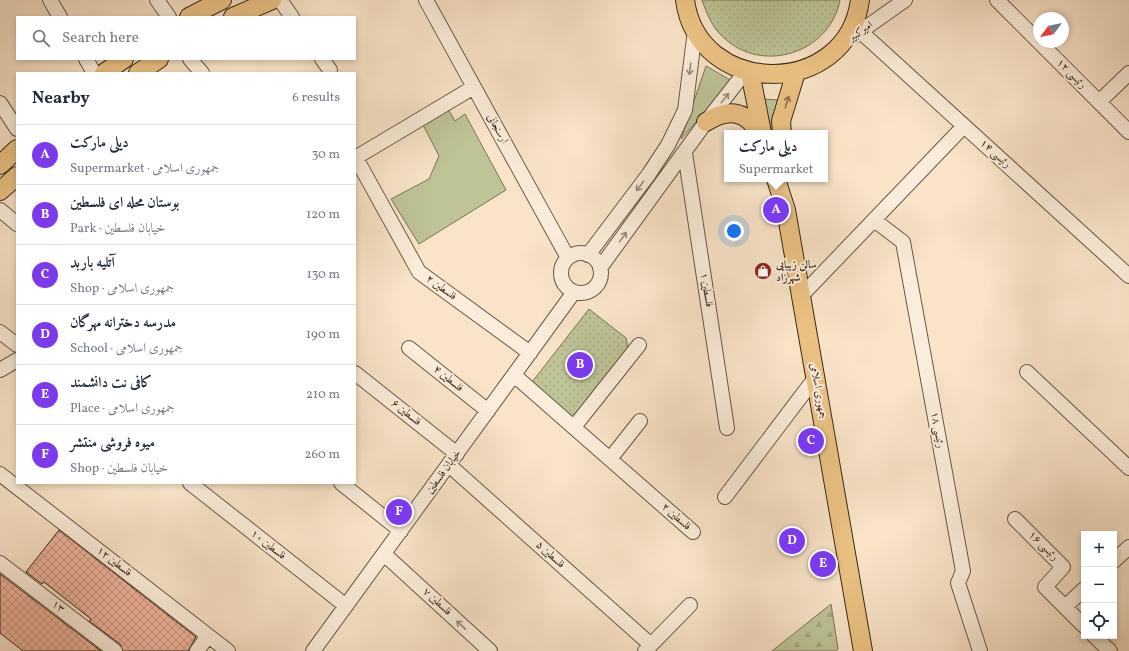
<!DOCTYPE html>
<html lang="en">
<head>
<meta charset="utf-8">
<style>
	:root { --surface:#fff; --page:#f6f6f7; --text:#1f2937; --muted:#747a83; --line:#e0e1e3; --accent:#7c3aed }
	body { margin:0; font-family:Vollkorn,Amiri,serif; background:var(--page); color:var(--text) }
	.controls { position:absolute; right:12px; bottom:12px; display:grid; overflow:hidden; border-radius:0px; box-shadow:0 2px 6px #0003 }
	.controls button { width:36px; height:36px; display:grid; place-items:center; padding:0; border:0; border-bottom:1px solid var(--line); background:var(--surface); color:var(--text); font:20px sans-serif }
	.compass { position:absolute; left:1033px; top:12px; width:36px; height:36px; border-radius:50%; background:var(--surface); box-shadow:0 2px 6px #0003; rotate:238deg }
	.you { position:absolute; left:734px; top:231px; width:14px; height:14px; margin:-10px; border:3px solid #fff; border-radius:50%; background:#1a73e8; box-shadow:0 0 0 6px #1a73e833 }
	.badge { display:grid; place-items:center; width:26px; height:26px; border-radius:50%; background:var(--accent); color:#fff; font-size:13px; font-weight:700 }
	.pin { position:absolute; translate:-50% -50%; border:2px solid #fff; box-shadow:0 1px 4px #0006 }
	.popup { position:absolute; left:724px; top:130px; width:104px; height:52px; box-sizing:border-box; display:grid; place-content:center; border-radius:0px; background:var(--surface); filter:drop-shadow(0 1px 3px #0005); font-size:13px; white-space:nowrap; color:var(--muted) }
	.popup b { font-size:15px; color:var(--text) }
	.popup::after { content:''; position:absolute; left:50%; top:100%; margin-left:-8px; border:8px solid transparent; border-top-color:var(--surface) }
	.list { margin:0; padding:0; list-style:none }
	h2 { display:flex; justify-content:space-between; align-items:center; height:52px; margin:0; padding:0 16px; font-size:17px }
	h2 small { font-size:13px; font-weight:400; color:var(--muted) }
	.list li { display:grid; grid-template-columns:26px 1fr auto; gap:12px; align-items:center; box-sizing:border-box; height:60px; padding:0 16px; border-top:1px solid var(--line) }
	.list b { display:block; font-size:15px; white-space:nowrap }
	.list p { margin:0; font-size:13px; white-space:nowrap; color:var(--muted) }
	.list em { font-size:13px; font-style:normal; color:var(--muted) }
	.icon { flex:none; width:22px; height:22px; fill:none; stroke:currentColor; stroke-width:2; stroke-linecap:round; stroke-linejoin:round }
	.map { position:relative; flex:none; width:1129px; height:651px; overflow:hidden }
	.search { position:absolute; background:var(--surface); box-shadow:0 2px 6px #0003; left:16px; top:16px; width:340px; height:44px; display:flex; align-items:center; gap:10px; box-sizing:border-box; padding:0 14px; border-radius:0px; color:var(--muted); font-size:15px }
	.panel { position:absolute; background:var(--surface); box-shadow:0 2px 6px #0003; left:16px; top:72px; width:340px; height:412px; border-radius:0px }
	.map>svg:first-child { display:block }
	.green { fill:#bec496; stroke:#7a7657 }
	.forest { fill:url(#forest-firs); stroke:#7a7657 }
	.park { fill:url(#park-dots); stroke:#7a7657 }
	.building { fill:url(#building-cross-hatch); stroke:#372918 }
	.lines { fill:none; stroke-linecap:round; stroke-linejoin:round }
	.minor-casing { stroke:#685844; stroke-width:16 }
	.major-casing { stroke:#372918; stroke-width:20 }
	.minor { stroke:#fbeddb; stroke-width:14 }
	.major { stroke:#ecc284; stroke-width:18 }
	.oneway { stroke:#998b7a }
	.oneway2 { stroke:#886e49 }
	.labels { text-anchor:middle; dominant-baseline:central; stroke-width:4; stroke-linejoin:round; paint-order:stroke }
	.street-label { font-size:11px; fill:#372918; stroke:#fbeddb }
	.poi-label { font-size:11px; font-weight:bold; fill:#372918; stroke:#fbeddb; text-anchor:start }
</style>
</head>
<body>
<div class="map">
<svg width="1129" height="651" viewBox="0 0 1129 651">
	<defs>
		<pattern id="forest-firs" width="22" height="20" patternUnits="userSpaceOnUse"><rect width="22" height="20" fill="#bec496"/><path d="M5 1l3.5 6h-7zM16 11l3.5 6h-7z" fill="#a4a881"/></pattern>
		<pattern id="park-dots" width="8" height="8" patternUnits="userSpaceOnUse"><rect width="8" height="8" fill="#bec496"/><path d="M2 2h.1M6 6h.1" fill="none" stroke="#a4a881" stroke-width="1.8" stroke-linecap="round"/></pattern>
		<pattern id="building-cross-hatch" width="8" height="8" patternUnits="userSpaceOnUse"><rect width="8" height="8" fill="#efb49c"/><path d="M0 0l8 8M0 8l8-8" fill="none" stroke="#c2927e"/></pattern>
	</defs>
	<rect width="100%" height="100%" fill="#f9e4c8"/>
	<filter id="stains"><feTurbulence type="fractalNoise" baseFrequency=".005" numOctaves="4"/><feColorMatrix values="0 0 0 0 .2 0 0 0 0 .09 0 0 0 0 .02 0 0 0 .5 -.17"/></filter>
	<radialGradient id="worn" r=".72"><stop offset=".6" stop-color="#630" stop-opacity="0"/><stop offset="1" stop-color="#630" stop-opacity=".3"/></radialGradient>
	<path class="green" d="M 706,66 L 732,81 L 681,139 Z
		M 762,99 L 778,100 L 774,133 L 770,133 Z
		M 448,109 L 455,121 L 465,114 L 506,190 L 419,244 L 391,199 L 429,179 L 439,156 L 423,125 Z"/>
	<path class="forest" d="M 831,604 L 838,649 L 836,651 L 772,651 Z"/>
	<path class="park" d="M 702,0 L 840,0 C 830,53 762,75 723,37 C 712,27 707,14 702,0 Z
		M 589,309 L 626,338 L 628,348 L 572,419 L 532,382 Z"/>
	<path class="building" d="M 59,530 L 196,637 L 188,651 L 123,651 L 120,644 L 89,621 L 91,619 L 44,582 L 42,584 L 26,572 Z
		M 0,574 L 101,651 L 23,651 L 0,633 Z"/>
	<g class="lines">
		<defs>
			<path id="minor" d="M 50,0 L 60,17
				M 157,0 L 169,17
				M 280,0 L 292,17
				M 426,0 L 568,258
				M 997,0 L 1129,132
				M 861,32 L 1129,276
				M 854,36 L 905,0
				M 86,59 L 94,73
				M 190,59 L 202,73
				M 322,59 L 330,70
				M 1099,102 L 1129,73
				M 0,103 L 17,129
				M 685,153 L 727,428
				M 355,158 L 474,87
				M 356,158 L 419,272 L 530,353
				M 0,210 L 17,224
				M 874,220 L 903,242 L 963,571 L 958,583 L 980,651
				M561 273a20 20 0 1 1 40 0a20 20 0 1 1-40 0Z
				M 588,255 L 649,174 L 668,145 L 685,110 L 695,31
				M 600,268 L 706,122 L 746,71
				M 801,296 L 964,126
				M 0,332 L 17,345
				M 409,348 L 488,411
				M 0,370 L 17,360
				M 1027,372 L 1129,468
				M 355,373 L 457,454
				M 514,375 L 693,532
				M 574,427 L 639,345
				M 610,459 L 640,421
				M 449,465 L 651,645
				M 0,474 L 228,651
				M 190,483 L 346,606
				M 341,483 L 401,531
				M 725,497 L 815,378
				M 1015,519 L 1063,567 L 1045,587 L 1084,626
				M 384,554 L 490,651
				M 1114,561 L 1129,547
				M 0,563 L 115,651
				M 1065,607 L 1084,589
				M 1094,636 L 1110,651
				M 197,651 L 208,636
				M 313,651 L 574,292
				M 645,651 L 690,605"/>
			<path id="major" d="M 685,0 C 698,98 847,99 860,0
				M 189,17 L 222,0
				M 233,17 L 272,0
				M 750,72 L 762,133
				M 104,73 L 124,59
				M 138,73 L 159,59
				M 706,122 C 728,108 745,110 760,133
				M 782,133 L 781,121 L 796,72
				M 0,165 L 17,149
				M 776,179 L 786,210 L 863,651
				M 0,191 L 17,176"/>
		</defs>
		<use href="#minor" class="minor-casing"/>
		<use href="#major" class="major-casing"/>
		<use href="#minor" class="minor"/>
		<use href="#major" class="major"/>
	</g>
	<defs><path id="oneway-shaft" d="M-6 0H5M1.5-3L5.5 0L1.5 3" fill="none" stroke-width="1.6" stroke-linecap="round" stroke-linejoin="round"/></defs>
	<g class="oneway">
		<use href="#oneway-shaft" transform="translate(690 69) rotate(97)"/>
		<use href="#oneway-shaft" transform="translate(725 98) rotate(-52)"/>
		<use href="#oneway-shaft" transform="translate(640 186) rotate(127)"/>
		<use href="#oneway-shaft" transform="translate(623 237) rotate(-54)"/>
		<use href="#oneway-shaft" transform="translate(461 625) rotate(-137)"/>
	</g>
	<use class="oneway2" href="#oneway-shaft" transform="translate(787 102) rotate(-73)"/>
	<defs>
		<symbol id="shop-disc" viewBox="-11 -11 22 22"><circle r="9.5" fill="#8f2418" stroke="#fbeddb"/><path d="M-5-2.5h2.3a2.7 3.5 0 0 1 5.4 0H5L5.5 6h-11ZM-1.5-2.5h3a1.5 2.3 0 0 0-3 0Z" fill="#fff"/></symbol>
	</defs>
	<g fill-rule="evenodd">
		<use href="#shop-disc" x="753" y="261" width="20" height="20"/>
	</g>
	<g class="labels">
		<g class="street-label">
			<text transform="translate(861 32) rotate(-35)">امیرکبیر</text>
			<text transform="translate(1071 74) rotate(45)">رئیسی ۱۲</text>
			<text transform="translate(497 129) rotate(61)">ارسنجانی</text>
			<text transform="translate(995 154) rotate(42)">رئیسی ۱۴</text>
			<text transform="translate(441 288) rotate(36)">فلسطین ۲</text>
			<text transform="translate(706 290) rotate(81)">فلسطین ۱</text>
			<text transform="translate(448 379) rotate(39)">فلسطین ۴</text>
			<text transform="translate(818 391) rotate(80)">جمهوری اسلامی</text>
			<text transform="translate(406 413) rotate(39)">فلسطین ۶</text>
			<text transform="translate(937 430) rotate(80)">رئیسی ۱۸</text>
			<text transform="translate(444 472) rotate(-54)">خیابان فلسطین</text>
			<text transform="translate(676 517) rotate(41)">فلسطین ۲</text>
			<text transform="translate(268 545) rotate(38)">فلسطین ۱۰</text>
			<text transform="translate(1043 546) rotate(45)">رئیسی ۱۶</text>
			<text transform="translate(550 555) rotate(42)">فلسطین ۵</text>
			<text transform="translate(114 562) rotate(38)">فلسطین ۱۲</text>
			<text transform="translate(437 602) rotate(43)">فلسطین ۷</text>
			<text transform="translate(58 607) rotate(37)">۱۳</text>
		</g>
		<g class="poi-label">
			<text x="776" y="265">سالن زیبایی<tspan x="776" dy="13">شهرزاد</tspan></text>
		</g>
	</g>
	<rect width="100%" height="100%" filter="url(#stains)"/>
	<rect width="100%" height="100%" fill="url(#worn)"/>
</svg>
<div class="controls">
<button>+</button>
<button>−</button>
<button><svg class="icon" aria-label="locate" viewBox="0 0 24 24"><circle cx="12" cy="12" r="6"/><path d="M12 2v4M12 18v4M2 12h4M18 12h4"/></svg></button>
</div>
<svg class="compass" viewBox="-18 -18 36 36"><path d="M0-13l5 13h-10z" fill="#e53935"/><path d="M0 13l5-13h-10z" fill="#747a83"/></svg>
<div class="you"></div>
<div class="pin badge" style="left:776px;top:210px">A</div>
<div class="popup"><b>دیلی مارکت</b>Supermarket</div>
<div class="pin badge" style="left:580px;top:365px">B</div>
<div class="pin badge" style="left:811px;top:441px">C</div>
<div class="pin badge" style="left:792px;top:541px">D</div>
<div class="pin badge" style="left:823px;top:564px">E</div>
<div class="pin badge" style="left:399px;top:512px">F</div>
<div class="search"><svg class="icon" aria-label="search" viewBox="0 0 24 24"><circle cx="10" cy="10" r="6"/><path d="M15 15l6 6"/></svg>Search here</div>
<section class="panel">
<h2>Nearby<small>6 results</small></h2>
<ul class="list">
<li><span class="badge">A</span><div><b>دیلی مارکت</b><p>Supermarket · جمهوری اسلامی</p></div><em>30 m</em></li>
<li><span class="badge">B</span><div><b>بوستان محله ای فلسطین</b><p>Park · خیابان فلسطین</p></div><em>120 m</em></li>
<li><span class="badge">C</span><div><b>آتلیه باربد</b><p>Shop · جمهوری اسلامی</p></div><em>130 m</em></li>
<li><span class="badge">D</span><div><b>مدرسه دخترانه مهرگان</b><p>School · جمهوری اسلامی</p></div><em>190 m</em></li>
<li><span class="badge">E</span><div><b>کافی نت دانشمند</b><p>Place · جمهوری اسلامی</p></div><em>210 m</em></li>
<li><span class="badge">F</span><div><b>میوه فروشی منتشر</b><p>Shop · خیابان فلسطین</p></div><em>260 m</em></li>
</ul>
</section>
</div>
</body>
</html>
